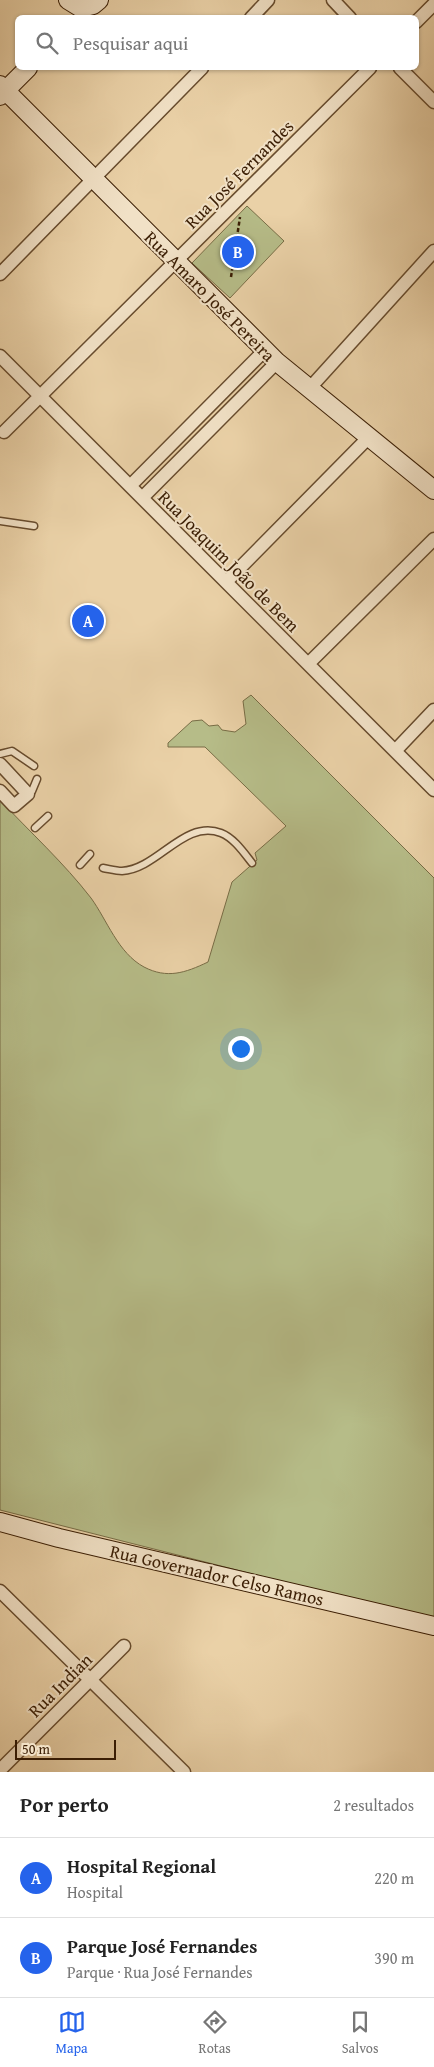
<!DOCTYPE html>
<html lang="pt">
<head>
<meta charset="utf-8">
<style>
	:root { --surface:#fff; --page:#f2f2f2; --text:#222; --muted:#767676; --line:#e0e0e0; --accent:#2563eb }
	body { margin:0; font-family:"Gentium Book Plus",serif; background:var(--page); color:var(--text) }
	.scale { position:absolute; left:15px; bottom:12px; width:101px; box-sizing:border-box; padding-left:5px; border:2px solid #3b1e04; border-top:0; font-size:14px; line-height:18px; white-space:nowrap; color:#3b1e04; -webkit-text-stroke:4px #f1e1c6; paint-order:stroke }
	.you { position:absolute; left:240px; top:1048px; width:18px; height:18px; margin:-12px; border:4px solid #fff; border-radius:50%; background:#1a73e8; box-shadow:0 0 0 8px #1a73e833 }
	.badge { display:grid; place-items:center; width:32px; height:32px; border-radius:50%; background:var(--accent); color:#fff; font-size:16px; font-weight:700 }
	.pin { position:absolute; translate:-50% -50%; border:2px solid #fff; box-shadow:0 1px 5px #0006 }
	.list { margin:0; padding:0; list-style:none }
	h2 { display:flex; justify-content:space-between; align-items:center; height:65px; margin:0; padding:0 20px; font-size:21px }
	h2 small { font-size:16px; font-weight:400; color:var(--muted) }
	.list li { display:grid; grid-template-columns:32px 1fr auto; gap:15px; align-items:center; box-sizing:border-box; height:80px; padding:0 20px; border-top:1px solid var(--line) }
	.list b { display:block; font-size:19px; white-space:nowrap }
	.list p { margin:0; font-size:16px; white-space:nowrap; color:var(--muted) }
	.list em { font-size:16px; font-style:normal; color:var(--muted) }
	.icon { flex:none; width:28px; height:28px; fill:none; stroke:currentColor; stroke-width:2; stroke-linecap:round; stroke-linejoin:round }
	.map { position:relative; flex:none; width:434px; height:1772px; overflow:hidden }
	.search { position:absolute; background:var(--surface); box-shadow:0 1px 4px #0004; left:15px; right:15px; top:15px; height:55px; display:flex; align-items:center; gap:12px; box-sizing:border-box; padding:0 18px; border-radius:8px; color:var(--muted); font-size:19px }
	.sheet { height:225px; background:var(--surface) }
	nav { display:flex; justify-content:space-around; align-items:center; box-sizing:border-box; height:70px; border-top:1px solid var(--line); background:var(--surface); font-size:14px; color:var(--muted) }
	nav a { display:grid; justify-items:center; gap:2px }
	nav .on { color:var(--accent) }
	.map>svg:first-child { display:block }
	.green { fill:#b6bc88; stroke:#786d46 }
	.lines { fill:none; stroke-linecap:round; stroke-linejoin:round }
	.lane-casing { stroke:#674b2d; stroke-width:9 }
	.street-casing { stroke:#674b2d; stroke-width:15 }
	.secondary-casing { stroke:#3b1e04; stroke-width:20 }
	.path { stroke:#3b1e04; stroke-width:2.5; stroke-dasharray:4 2.5; stroke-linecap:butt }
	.lane { stroke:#f1e1c6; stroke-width:6 }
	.street { stroke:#f1e1c6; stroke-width:12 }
	.secondary { stroke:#f1e1c6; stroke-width:18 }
	.labels { text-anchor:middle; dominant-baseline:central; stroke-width:4; stroke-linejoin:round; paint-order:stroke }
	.street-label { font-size:18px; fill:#3b1e04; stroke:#f1e1c6 }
</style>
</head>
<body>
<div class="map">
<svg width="434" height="1772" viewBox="0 0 434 1772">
	<rect width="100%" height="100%" fill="#ead1a7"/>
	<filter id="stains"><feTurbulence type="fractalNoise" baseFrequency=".004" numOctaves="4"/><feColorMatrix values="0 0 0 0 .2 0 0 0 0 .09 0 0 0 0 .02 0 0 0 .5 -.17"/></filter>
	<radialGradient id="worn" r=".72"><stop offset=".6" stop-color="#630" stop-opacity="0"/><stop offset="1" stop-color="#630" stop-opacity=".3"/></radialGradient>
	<path class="green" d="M 247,206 L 284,241 L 230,298 L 192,263 Z
		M 251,695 L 434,878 L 434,1620 L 0,1510 L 0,800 C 30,832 64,863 91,898 C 107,920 118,953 144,967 C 167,979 185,973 208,962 L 232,882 L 257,860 L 255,853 L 286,826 L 205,747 L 168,747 L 168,743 L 192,721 L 202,720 L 209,726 L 218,725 L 222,730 L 235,732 L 246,724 L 243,701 Z"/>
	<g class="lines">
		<defs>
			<path id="lane" d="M 0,521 L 34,526
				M 0,754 L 12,751 L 34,766
				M 28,794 L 32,791 L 37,779
				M 35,828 L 48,816
				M 80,865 L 90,854
				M 103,868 C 109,869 116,871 122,871 C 158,869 184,819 221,833 C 234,838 244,853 252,863"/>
			<path id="street" d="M 333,0 L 350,18
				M 251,18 L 268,0
				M 416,22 L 434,4
				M 400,68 L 434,102
				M 0,274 L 202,68
				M 0,356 L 434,790
				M 309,389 L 434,251
				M 4,432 L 370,68
				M 130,486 L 265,350
				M 142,498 L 277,362
				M 226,582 L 369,437
				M 308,664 L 434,539
				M 395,751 L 434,710
				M 0,764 L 28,794 L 14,806 L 0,791
				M 0,1591 L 184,1772
				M 0,1770 L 124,1646"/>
			<path id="secondary" d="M 68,0 L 81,8 L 93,5 L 99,0
				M 0,85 L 277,362 L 434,490
				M 0,96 L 28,68
				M 0,1522 L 59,1538 L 434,1626"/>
		</defs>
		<use href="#lane" class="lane-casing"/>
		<use href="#street" class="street-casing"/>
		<use href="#secondary" class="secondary-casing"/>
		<path class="path" d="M 231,277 L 240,217"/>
		<use href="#lane" class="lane"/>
		<use href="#street" class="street"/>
		<use href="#secondary" class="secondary"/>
	</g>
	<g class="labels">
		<g class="street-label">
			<text transform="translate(239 174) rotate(-45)">Rua José Fernandes</text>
			<text transform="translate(210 296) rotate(45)">Rua Amaro José Pereira</text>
			<text transform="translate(229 561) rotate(45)">Rua Joaquim João de Bem</text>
			<text transform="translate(217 1575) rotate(13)">Rua Governador Celso Ramos</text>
			<text transform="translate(60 1685) rotate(-45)">Rua Indian</text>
		</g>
	</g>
	<rect width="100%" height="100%" filter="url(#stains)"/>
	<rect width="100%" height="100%" fill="url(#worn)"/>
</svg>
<div class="scale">50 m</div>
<div class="you"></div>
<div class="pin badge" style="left:88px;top:621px">A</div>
<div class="pin badge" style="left:238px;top:252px">B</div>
<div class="search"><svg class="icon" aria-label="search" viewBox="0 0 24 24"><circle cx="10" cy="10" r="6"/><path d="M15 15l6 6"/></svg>Pesquisar aqui</div>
</div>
<section class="sheet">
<h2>Por perto<small>2 resultados</small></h2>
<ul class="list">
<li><span class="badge">A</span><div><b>Hospital Regional</b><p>Hospital</p></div><em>220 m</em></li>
<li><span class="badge">B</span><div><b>Parque José Fernandes</b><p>Parque · Rua José Fernandes</p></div><em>390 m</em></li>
</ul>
</section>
<nav>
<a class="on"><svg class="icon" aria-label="map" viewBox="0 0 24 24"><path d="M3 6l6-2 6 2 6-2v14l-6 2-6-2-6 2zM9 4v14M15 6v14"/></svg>Mapa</a>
<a><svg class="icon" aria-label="directions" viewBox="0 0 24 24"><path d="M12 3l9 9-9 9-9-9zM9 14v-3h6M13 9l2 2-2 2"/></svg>Rotas</a>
<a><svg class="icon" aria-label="saved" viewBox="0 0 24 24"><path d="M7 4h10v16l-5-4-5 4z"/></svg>Salvos</a>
</nav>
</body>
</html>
